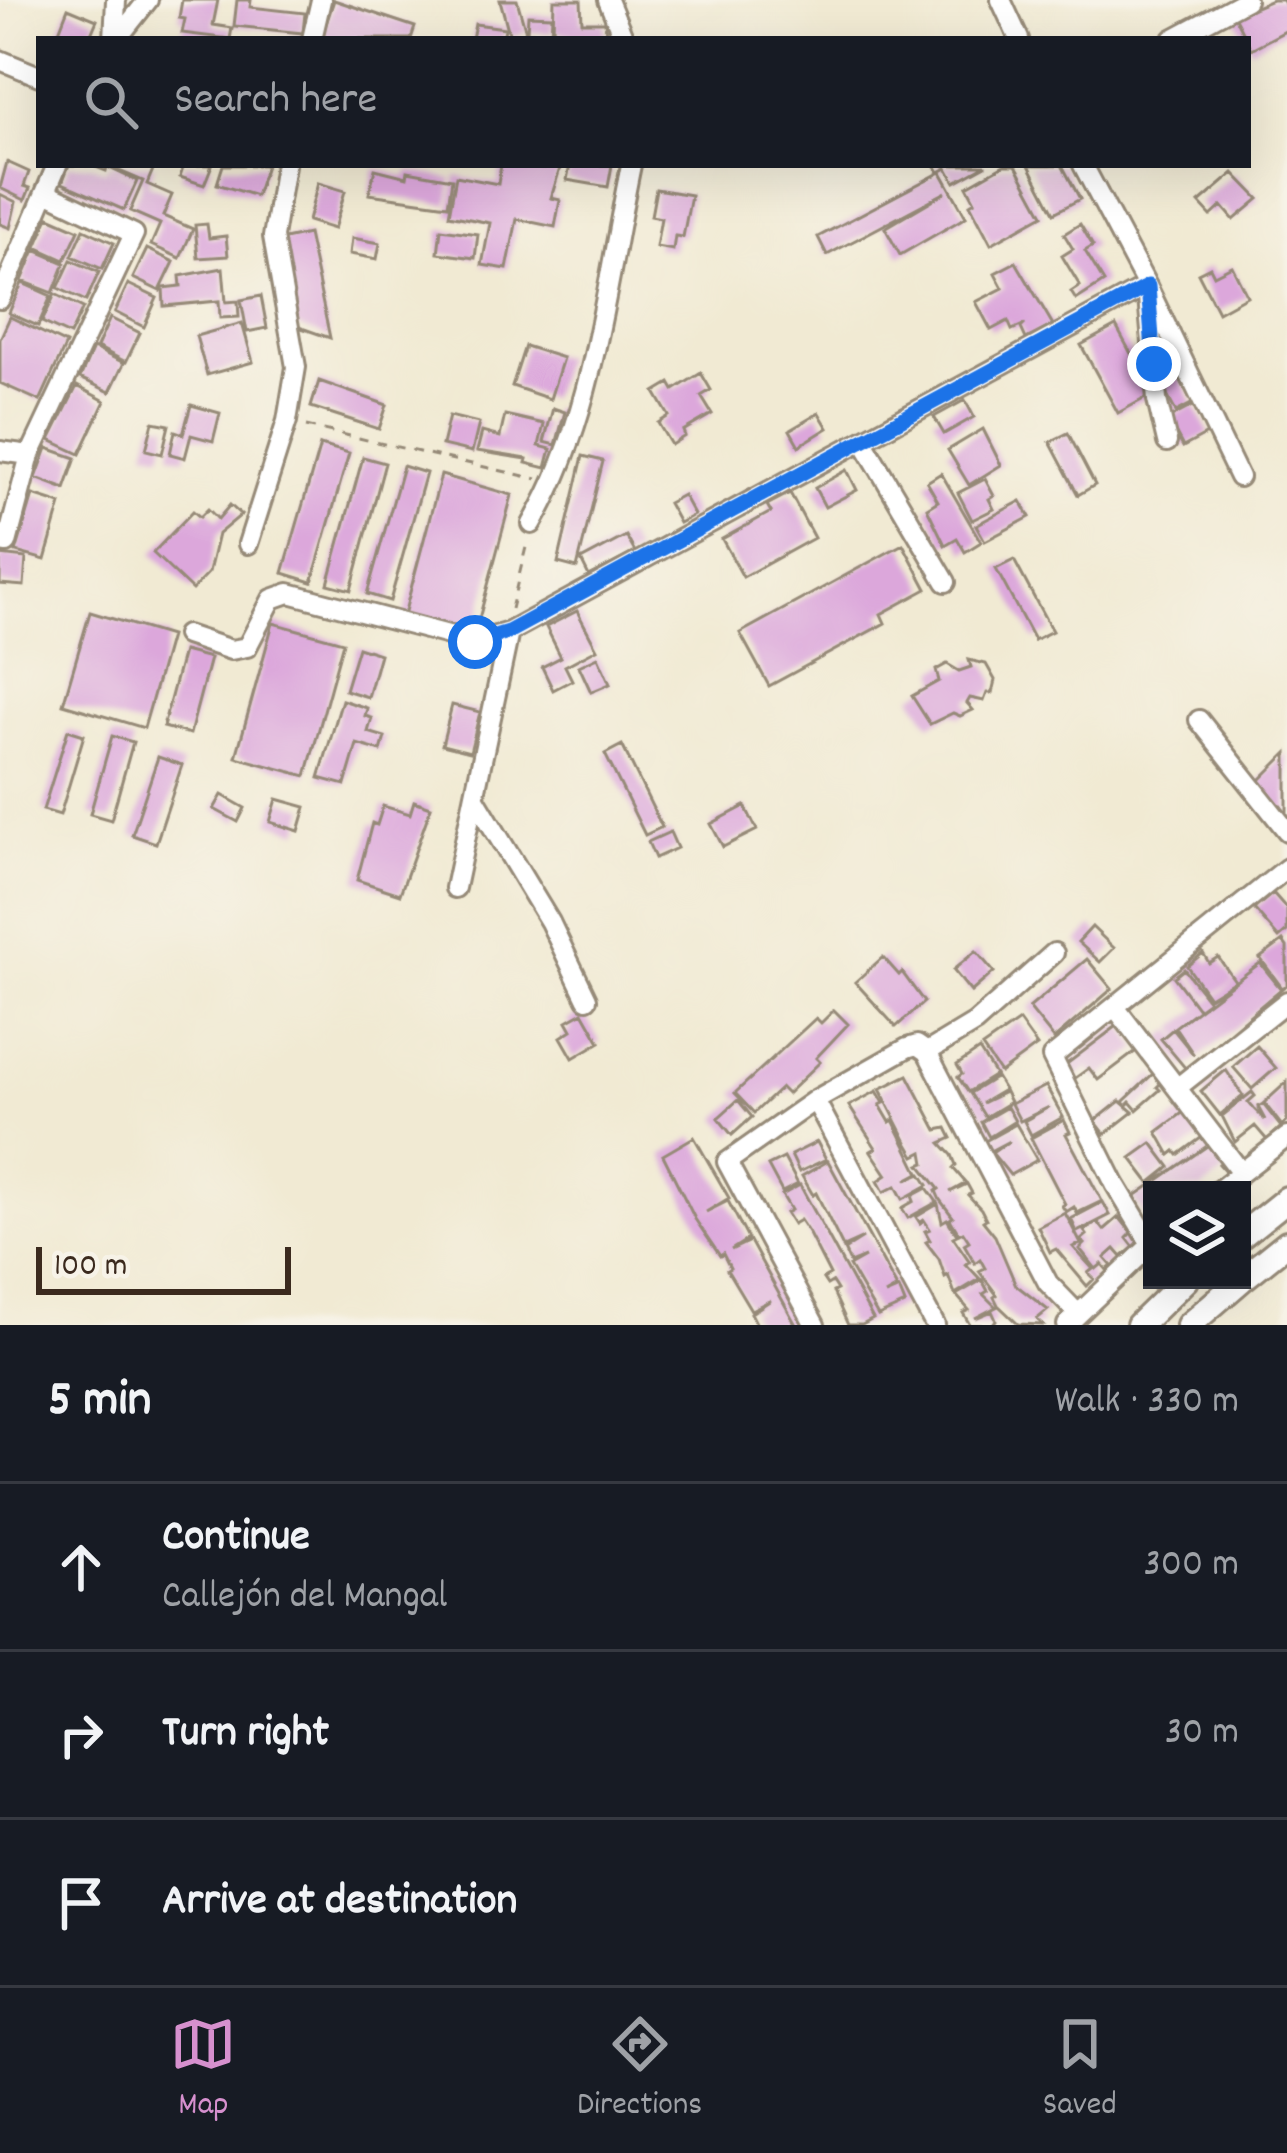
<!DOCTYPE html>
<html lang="en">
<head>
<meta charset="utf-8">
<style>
	:root { --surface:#171b24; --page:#242831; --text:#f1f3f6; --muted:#9ea1a6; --line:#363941; --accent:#d690ce }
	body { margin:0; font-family:Dekko,sans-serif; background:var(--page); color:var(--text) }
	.controls { position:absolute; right:36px; bottom:36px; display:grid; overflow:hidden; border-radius:0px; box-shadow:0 12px 48px #0002 }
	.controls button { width:108px; height:108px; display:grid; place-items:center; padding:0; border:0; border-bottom:3px solid var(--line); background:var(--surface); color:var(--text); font:60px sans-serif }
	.scale { position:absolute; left:36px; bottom:30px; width:255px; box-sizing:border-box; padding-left:12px; border:6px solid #3b2a1e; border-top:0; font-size:33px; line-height:42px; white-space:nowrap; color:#3b2a1e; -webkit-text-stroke:9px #f7f3e8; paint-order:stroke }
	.stop { position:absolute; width:36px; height:36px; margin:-27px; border:9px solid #1a73e8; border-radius:50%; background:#fff }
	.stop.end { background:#1a73e8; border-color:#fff; box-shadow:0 3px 12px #0008 }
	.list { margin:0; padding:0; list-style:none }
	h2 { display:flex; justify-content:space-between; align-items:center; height:156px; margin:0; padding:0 48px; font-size:51px }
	h2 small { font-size:39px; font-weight:400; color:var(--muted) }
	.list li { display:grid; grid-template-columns:78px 1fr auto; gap:36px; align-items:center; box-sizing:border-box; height:168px; padding:0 48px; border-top:3px solid var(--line) }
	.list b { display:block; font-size:45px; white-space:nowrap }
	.list p { margin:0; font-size:39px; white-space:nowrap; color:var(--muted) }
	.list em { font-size:39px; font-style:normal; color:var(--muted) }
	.icon { flex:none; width:66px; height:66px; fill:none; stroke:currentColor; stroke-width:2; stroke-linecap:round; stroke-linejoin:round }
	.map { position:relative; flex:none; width:1287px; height:1325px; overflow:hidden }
	.search { position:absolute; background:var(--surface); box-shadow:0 12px 48px #0002; left:36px; right:36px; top:36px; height:132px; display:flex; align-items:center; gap:30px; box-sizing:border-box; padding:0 42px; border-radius:0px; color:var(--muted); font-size:45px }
	.sheet { height:660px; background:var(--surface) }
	nav { display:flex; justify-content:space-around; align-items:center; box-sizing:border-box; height:168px; border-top:3px solid var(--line); background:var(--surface); font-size:33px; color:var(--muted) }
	nav a { display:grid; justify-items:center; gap:6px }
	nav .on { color:var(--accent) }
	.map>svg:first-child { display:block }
	.building { fill:#dca7db }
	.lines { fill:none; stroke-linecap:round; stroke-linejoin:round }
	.minor-casing { stroke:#968a78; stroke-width:24 }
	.major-casing { stroke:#968a78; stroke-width:30 }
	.path { stroke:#968a78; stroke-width:3; stroke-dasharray:9 9; stroke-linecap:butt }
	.minor { stroke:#fff; stroke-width:18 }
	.major { stroke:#fff; stroke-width:24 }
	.route { stroke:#1a73e8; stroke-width:15 }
</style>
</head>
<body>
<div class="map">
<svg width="1287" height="1325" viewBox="0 0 1287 1325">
	<rect width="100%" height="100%" fill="#f7f3e8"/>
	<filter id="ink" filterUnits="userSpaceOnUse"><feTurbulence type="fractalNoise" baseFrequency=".00833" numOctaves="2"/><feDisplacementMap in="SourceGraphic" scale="24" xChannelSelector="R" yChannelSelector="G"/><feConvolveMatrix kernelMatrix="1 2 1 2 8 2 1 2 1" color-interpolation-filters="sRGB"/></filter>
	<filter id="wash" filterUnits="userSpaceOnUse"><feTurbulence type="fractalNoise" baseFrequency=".004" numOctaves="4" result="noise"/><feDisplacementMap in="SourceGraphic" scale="48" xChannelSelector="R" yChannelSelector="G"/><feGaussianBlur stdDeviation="2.7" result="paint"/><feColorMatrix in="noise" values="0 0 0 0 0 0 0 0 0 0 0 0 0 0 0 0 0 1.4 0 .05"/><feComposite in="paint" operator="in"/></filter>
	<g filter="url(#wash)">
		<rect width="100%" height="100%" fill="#f1ead3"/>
		<g id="blocks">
			<path class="building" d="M 182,0 L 218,0 L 213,25 L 232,28 L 230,39 L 182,33 L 185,19 L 179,18 Z
				M 237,0 L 251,0 L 250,7 L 305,13 L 303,33 L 234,26 Z
				M 334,0 L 415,27 L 411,39 L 321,39 Z
				M 500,0 L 517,0 L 526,32 L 510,37 Z
				M 554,0 L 581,0 L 582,22 L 605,22 L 606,39 L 553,32 Z
				M 1272,0 L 1283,0 L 1287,8 L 1287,30 L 1251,49 L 1234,16 Z
				M 68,8 L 97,20 L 89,39 L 56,39 Z
				M 528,15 L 552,16 L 551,33 L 527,32 Z
				M 475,24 L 505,28 L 503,39 L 472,39 Z
				M 7,162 L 29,172 L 24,186 L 30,188 L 25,200 L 0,188 Z
				M 69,165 L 91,165 L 106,171 L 107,167 L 137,181 L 124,210 L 62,183 Z
				M 105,165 L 155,165 L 147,184 L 172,195 L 163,216 L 193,229 L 180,258 L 151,245 L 160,224 L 130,211 L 143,181 Z
				M 184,165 L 212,165 L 204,185 L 180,177 Z
				M 223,165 L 266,165 L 256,196 L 217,184 Z
				M 501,165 L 543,168 L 543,165 L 561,165 L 551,198 L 560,200 L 555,227 L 517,219 L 507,269 L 482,265 L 490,223 L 449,215 L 456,176 L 498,184 Z
				M 570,165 L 612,165 L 608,187 L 567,180 Z
				M 935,165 L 986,165 L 955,182 L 947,168 L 939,172 Z
				M 1004,165 L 1016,165 L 1043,215 L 991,244 L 970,204 L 975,201 L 967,186 Z
				M 1029,165 L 1062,165 L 1080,199 L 1054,213 Z
				M 375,169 L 407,177 L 408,171 L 452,179 L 448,205 L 369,194 Z
				M 941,172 L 966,217 L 900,255 L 885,228 L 946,192 L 827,255 L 818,237 Z
				M 1234,173 L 1259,199 L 1234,220 L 1222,206 L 1211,216 L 1199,203 Z
				M 318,183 L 345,191 L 334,229 L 308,221 Z
				M 656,189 L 691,195 L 683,237 L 675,236 L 673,250 L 656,247 L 661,218 L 651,216 Z
				M 0,194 L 16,202 L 10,228 L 0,224 Z
				M 49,217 L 79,230 L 65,260 L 36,247 Z
				M 207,224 L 209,238 L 226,236 L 228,256 L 198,258 L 195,225 Z
				M 1080,224 L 1093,246 L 1085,251 L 1104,282 L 1076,300 L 1071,292 L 1080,286 L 1062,256 L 1073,249 L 1064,234 Z
				M 84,229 L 114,243 L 102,269 L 72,256 Z
				M 441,229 L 478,234 L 475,258 L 438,253 Z
				M 308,234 L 330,338 L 293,325 L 275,241 Z
				M 352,238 L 380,243 L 377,259 L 350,254 Z
				M 147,249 L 174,262 L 160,291 L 133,278 Z
				M 35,250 L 65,263 L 53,293 L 22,281 Z
				M 71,260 L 99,272 L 86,301 L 58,288 Z
				M 1016,262 L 1053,325 L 1026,339 L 1021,328 L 1025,324 L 1012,330 L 1008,321 L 991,330 L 976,302 L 1003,288 L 995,273 Z
				M 1232,266 L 1247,296 L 1218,312 L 1198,273 L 1210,267 L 1214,275 Z
				M 223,268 L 226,302 L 238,301 L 239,317 L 220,318 L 219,301 L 164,306 L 163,288 L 181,286 L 180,276 Z
				M 22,283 L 51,296 L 38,326 L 9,313 Z
				M 128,284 L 157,298 L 144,327 L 115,312 Z
				M 55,294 L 83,308 L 70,335 L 42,322 Z
				M 261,296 L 267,328 L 247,332 L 241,300 Z
				M 10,317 L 66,344 L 40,401 L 0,383 L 0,339 Z
				M 110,318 L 140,333 L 126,362 L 97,347 Z
				M 242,323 L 253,362 L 207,375 L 196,336 Z
				M 1116,326 L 1153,394 L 1118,413 L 1081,345 Z
				M 525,346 L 563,358 L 550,399 L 512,386 Z
				M 93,348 L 124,363 L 110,392 L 80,378 Z
				M 1176,370 L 1193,403 L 1176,412 L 1158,379 Z
				M 701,373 L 711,390 L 701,396 L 712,414 L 683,431 L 685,436 L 671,445 L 658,423 L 669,416 L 655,392 L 670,383 L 674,390 Z
				M 319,381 L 387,405 L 379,429 L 311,407 Z
				M 77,386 L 105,401 L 80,454 L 50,440 Z
				M 965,400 L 974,417 L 944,434 L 934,417 Z
				M 191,405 L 220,413 L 213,441 L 191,435 L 185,458 L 170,454 L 175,431 L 183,434 Z
				M 1194,405 L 1209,433 L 1183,447 L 1168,419 Z
				M 553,408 L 565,412 L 556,445 L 544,442 Z
				M 819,413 L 828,428 L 799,446 L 790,430 Z
				M 505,415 L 544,424 L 539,446 L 551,449 L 546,468 L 526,463 L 527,459 L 477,451 L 482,432 L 500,437 Z
				M 449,416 L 479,423 L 472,452 L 442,445 Z
				M 153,422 L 169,425 L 162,454 L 146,450 Z
				M 983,429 L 1001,465 L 969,485 L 948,450 Z
				M 1068,433 L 1095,485 L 1078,495 L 1050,442 Z
				M 320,445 L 349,453 L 312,582 L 283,573 Z
				M 47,448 L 76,458 L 65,489 L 36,478 Z
				M 583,456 L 603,461 L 577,568 L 558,563 Z
				M 363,457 L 385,463 L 351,590 L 328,584 Z
				M 403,466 L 426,473 L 390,601 L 367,594 Z
				M 847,470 L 857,490 L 825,507 L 815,488 Z
				M 941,473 L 981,542 L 965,552 L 957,538 L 945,545 L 927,508 L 938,501 L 927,482 Z
				M 441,475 L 512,495 L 475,634 L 404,615 Z
				M 985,479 L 994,496 L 989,499 L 994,509 L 972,520 L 958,493 Z
				M 790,493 L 814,538 L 743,577 L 722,539 L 771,512 L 767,505 Z
				M 33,495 L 61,504 L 45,560 L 16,552 Z
				M 683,495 L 694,515 L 679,523 L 668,503 Z
				M 1021,501 L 1030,517 L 985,541 L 976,525 Z
				M 230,505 L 241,515 L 218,534 L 209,572 L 192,590 L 153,553 L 193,511 L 200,517 L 208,509 L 218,519 Z
				M 626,536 L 635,552 L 589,576 L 581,560 Z
				M 903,544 L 927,589 L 881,614 L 885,623 L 769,686 L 740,633 Z
				M 0,555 L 26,558 L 24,586 L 0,584 Z
				M 1014,560 L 1052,631 L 1034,640 L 996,569 Z
				M 577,611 L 597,649 L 565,666 L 572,680 L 553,690 L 542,667 L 561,657 L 546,627 Z
				M 90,612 L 170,636 L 144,728 L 63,704 Z
				M 273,623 L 343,642 L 306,776 L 236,757 Z
				M 358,647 L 380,654 L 368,697 L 345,690 Z
				M 183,651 L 210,658 L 190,734 L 163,727 Z
				M 598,657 L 610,684 L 591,692 L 579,666 Z
				M 969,660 L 986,664 L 995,680 L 992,693 L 987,693 L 984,701 L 970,698 L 967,703 L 973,710 L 960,716 L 953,713 L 930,724 L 912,696 L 939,681 L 936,670 L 947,664 L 959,671 L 971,667 Z
				M 342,700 L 367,708 L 365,716 L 372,718 L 368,732 L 385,737 L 381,751 L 357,744 L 345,785 L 319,778 Z
				M 452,705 L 480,712 L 470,752 L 442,745 Z
				M 68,730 L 84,735 L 60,815 L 43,810 Z
				M 112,736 L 133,742 L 111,820 L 90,814 Z
				M 622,745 L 662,827 L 645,835 L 605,754 Z
				M 1287,753 L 1287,815 L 1257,783 Z
				M 158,757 L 182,765 L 156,843 L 132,835 Z
				M 222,795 L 245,808 L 238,822 L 214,809 Z
				M 277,799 L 306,807 L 299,831 L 270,822 Z
				M 414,801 L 431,807 L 400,894 L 357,880 L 372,823 L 377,825 L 383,806 L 410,814 Z
				M 745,806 L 757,830 L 723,847 L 711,824 Z
				M 670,832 L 677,848 L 655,858 L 648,842 Z
				M 1273,893 L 1287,909 L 1287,931 L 1279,938 L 1254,909 Z
				M 1092,927 L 1114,948 L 1100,962 L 1078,942 Z
				M 1283,941 L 1287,947 L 1287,985 L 1282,988 L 1260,958 Z
				M 976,951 L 994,972 L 971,992 L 953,970 Z
				M 1203,953 L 1209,963 L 1218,957 L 1235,981 L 1209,997 L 1187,966 Z
				M 883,957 L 899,975 L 902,972 L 924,1002 L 896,1027 L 855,982 Z
				M 1087,959 L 1112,989 L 1054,1039 L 1029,1008 Z
				M 1260,963 L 1281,989 L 1186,1069 L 1161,1039 L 1173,1029 L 1194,1055 L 1175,1027 Z
				M 1184,969 L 1209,1001 L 1198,1009 L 1174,977 Z
				M 834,1010 L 848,1024 L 816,1058 L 820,1062 L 787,1094 L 781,1088 L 754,1113 L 735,1093 L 816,1018 L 821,1023 Z
				M 583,1012 L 600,1042 L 573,1058 L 561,1037 L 572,1030 L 567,1021 Z
				M 1019,1021 L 1037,1046 L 1000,1073 L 982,1047 Z
				M 1121,1023 L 1139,1049 L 1098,1080 L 1089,1068 L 1074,1079 L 1064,1066 Z
				M 1257,1046 L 1276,1068 L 1252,1089 L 1233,1067 Z
				M 979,1050 L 995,1075 L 968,1092 L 958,1077 L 962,1074 L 957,1065 Z
				M 1226,1070 L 1243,1096 L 1220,1115 L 1201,1091 Z
				M 1154,1073 L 1162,1082 L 1157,1087 L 1160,1090 L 1137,1110 L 1130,1102 L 1126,1106 L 1123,1102 Z
				M 908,1075 L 937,1130 L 947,1128 L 952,1138 L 941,1143 L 952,1155 L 956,1165 L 953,1168 L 966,1183 L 950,1192 L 967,1184 L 972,1193 L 968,1195 L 981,1209 L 986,1219 L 983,1221 L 995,1236 L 1016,1285 L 1048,1310 L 1037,1319 L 1043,1325 L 1018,1324 L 998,1305 L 994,1297 L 997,1295 L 979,1271 L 985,1268 L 980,1259 L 975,1263 L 964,1244 L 969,1241 L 963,1232 L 959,1234 L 950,1219 L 953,1217 L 940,1200 L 936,1191 L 939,1189 L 920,1165 L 925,1163 L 923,1152 L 915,1156 L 908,1144 L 880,1089 Z
				M 996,1077 L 1004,1090 L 982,1103 L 1005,1092 L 1010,1102 L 985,1117 L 970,1093 Z
				M 1287,1082 L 1287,1122 L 1282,1126 L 1264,1103 Z
				M 1046,1086 L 1063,1117 L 1031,1135 L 1024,1121 L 1049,1107 L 1020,1121 L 1011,1104 Z
				M 877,1091 L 884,1103 L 880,1105 L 890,1122 L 893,1120 L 919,1173 L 906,1180 L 921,1174 L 928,1185 L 903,1199 L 896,1186 L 884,1192 L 878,1181 L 887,1175 L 871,1151 L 876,1148 L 849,1106 Z
				M 1252,1092 L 1255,1096 L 1248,1102 L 1254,1109 L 1265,1120 L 1258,1107 L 1263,1104 L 1281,1127 L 1267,1140 L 1255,1126 L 1235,1142 L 1222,1116 Z
				M 738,1100 L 752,1117 L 732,1135 L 718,1118 Z
				M 1120,1101 L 1133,1112 L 1105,1134 L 1095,1121 Z
				M 1007,1107 L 1015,1121 L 989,1137 L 981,1122 Z
				M 1185,1111 L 1205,1135 L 1178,1155 L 1175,1151 L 1170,1155 L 1157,1132 Z
				M 1064,1120 L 1070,1132 L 1066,1134 L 1102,1201 L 1077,1213 L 1074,1207 L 1066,1212 L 1062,1206 L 1065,1204 L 1031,1138 Z
				M 1016,1124 L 1037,1160 L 1010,1175 L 992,1153 L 1009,1141 L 990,1151 L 985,1141 Z
				M 694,1137 L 729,1198 L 706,1212 L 728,1201 L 748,1239 L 731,1250 L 750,1241 L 796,1325 L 757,1325 L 751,1313 L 771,1300 L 751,1310 L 727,1270 L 730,1268 L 723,1254 L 720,1256 L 695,1219 L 663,1155 Z
				M 817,1142 L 826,1159 L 799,1172 L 791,1155 Z
				M 1152,1143 L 1170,1167 L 1150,1183 L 1131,1158 Z
				M 1210,1144 L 1224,1160 L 1219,1164 L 1226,1172 L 1201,1190 L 1152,1190 L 1152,1224 L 1132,1198 Z
				M 784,1158 L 798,1184 L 782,1192 L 768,1166 Z
				M 828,1161 L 897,1288 L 885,1295 L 899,1289 L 905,1304 L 878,1316 L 849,1266 L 865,1257 L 850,1263 L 844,1250 L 863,1238 L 843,1247 L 816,1193 L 813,1195 L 802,1176 Z
				M 800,1185 L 873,1319 L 862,1325 L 848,1325 L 833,1292 L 837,1290 L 832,1282 L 827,1285 L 823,1279 L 830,1275 L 808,1232 L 800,1220 L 793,1224 L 786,1213 L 791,1210 L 782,1195 Z
				M 927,1188 L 937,1202 L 908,1218 L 902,1208 L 914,1201 L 912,1196 Z
				M 1103,1202 L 1110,1215 L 1077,1232 L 1071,1219 Z
				M 938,1204 L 942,1222 L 947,1219 L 957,1235 L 953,1237 L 970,1262 L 966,1264 L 980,1279 L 955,1294 L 948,1275 L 945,1277 L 939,1259 L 926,1242 L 930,1240 L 925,1231 L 930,1229 L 924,1220 L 920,1223 L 916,1217 Z
				M 1065,1213 L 1081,1244 L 1073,1247 L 1093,1269 L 1088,1273 L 1094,1279 L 1087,1286 L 1056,1249 L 1050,1252 L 1038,1227 Z
				M 1119,1217 L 1132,1233 L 1127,1238 L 1134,1247 L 1122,1257 L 1115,1249 L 1105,1258 L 1112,1266 L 1107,1270 L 1102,1264 L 1096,1269 L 1080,1249 L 1085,1244 L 1081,1240 L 1087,1235 L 1084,1231 L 1098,1222 L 1104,1230 Z
				M 982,1280 L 988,1291 L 983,1294 L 996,1307 L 975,1318 L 992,1311 L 996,1320 L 992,1325 L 970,1325 L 963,1313 L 969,1310 L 956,1295 Z"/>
		</g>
	</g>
	<g filter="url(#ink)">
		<use href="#blocks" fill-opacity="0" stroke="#968a78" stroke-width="3"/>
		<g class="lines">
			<defs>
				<path id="minor" d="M 608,0 L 624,39
					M 1001,0 L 1019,39
					M 114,39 L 116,0
					M 117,39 L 148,0
					M 312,39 L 321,0
					M 1173,39 L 1246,0
					M 0,60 L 39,76
					M 1083,165 L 1147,286 L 1239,477
					M 0,299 L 57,165
					M 864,443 L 946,582
					M 0,451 L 30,455
					M 532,524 C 594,419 606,284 631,165
					M 0,542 L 7,543 L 30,455 L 134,234 L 46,192
					M 248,544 L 287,421 L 296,367 L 273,237 L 285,165
					M 186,635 L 231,650 L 247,647 L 272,599 L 289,593 L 475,642 L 509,632 L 1147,286 L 1157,400 L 1167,442
					M 1199,720 L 1287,831
					M 475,798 L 550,922 L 587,999
					M 455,888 L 509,632
					M 1115,1007 L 1241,1172
					M 927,1052 L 1048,1283 L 1078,1314
					M 1178,1087 L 1287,1001
					M 815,1100 L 935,1325
					M 1219,1190 L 1287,1137
					M 1151,1244 L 1115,1184 L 1052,1057 L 1287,868
					M 815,1325 L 727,1162 L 815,1100 L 907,1048 L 917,1045 L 927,1052 L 975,1023 L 1054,953
					M 1067,1325 L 1152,1244"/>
				<path id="major" d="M 1242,1235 L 1287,1199
					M 1242,1279 L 1287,1243
					M 1139,1325 L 1185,1280
					M 1189,1325 L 1241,1280"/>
			</defs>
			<use href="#minor" class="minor-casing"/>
			<use href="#major" class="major-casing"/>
			<path class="path" d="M 306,426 L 537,479
				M 511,609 L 527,543"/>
			<use href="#minor" class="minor"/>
			<use href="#major" class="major"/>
		</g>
	</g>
	<g class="lines" filter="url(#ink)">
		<path class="route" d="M 475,642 L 508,632 L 1148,286 L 1154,364"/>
	</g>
</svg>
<div class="controls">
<button><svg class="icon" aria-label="layers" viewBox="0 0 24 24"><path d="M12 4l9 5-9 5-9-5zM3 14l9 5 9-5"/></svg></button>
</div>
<div class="scale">100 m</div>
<div class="stop" style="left:475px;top:642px"></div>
<div class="stop end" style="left:1154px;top:364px"></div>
<div class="search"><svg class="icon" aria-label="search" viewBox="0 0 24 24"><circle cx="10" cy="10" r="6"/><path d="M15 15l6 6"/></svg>Search here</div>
</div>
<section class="sheet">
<h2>5 min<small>Walk · 330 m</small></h2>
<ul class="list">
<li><svg class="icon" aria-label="ahead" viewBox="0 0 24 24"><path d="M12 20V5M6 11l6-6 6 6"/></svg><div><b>Continue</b><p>Callejón del Mangal</p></div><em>300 m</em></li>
<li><svg class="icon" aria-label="right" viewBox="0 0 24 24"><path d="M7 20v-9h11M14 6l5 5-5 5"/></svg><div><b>Turn right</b></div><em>30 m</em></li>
<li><svg class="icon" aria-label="arrive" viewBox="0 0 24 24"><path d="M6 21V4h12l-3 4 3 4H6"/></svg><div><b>Arrive at destination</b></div></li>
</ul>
</section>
<nav>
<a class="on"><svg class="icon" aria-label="map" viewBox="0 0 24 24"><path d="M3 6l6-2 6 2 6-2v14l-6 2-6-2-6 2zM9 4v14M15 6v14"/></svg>Map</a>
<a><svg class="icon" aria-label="directions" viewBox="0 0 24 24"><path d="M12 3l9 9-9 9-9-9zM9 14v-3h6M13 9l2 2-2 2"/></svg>Directions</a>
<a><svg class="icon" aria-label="saved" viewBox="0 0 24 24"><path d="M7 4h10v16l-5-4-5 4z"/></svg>Saved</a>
</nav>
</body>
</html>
